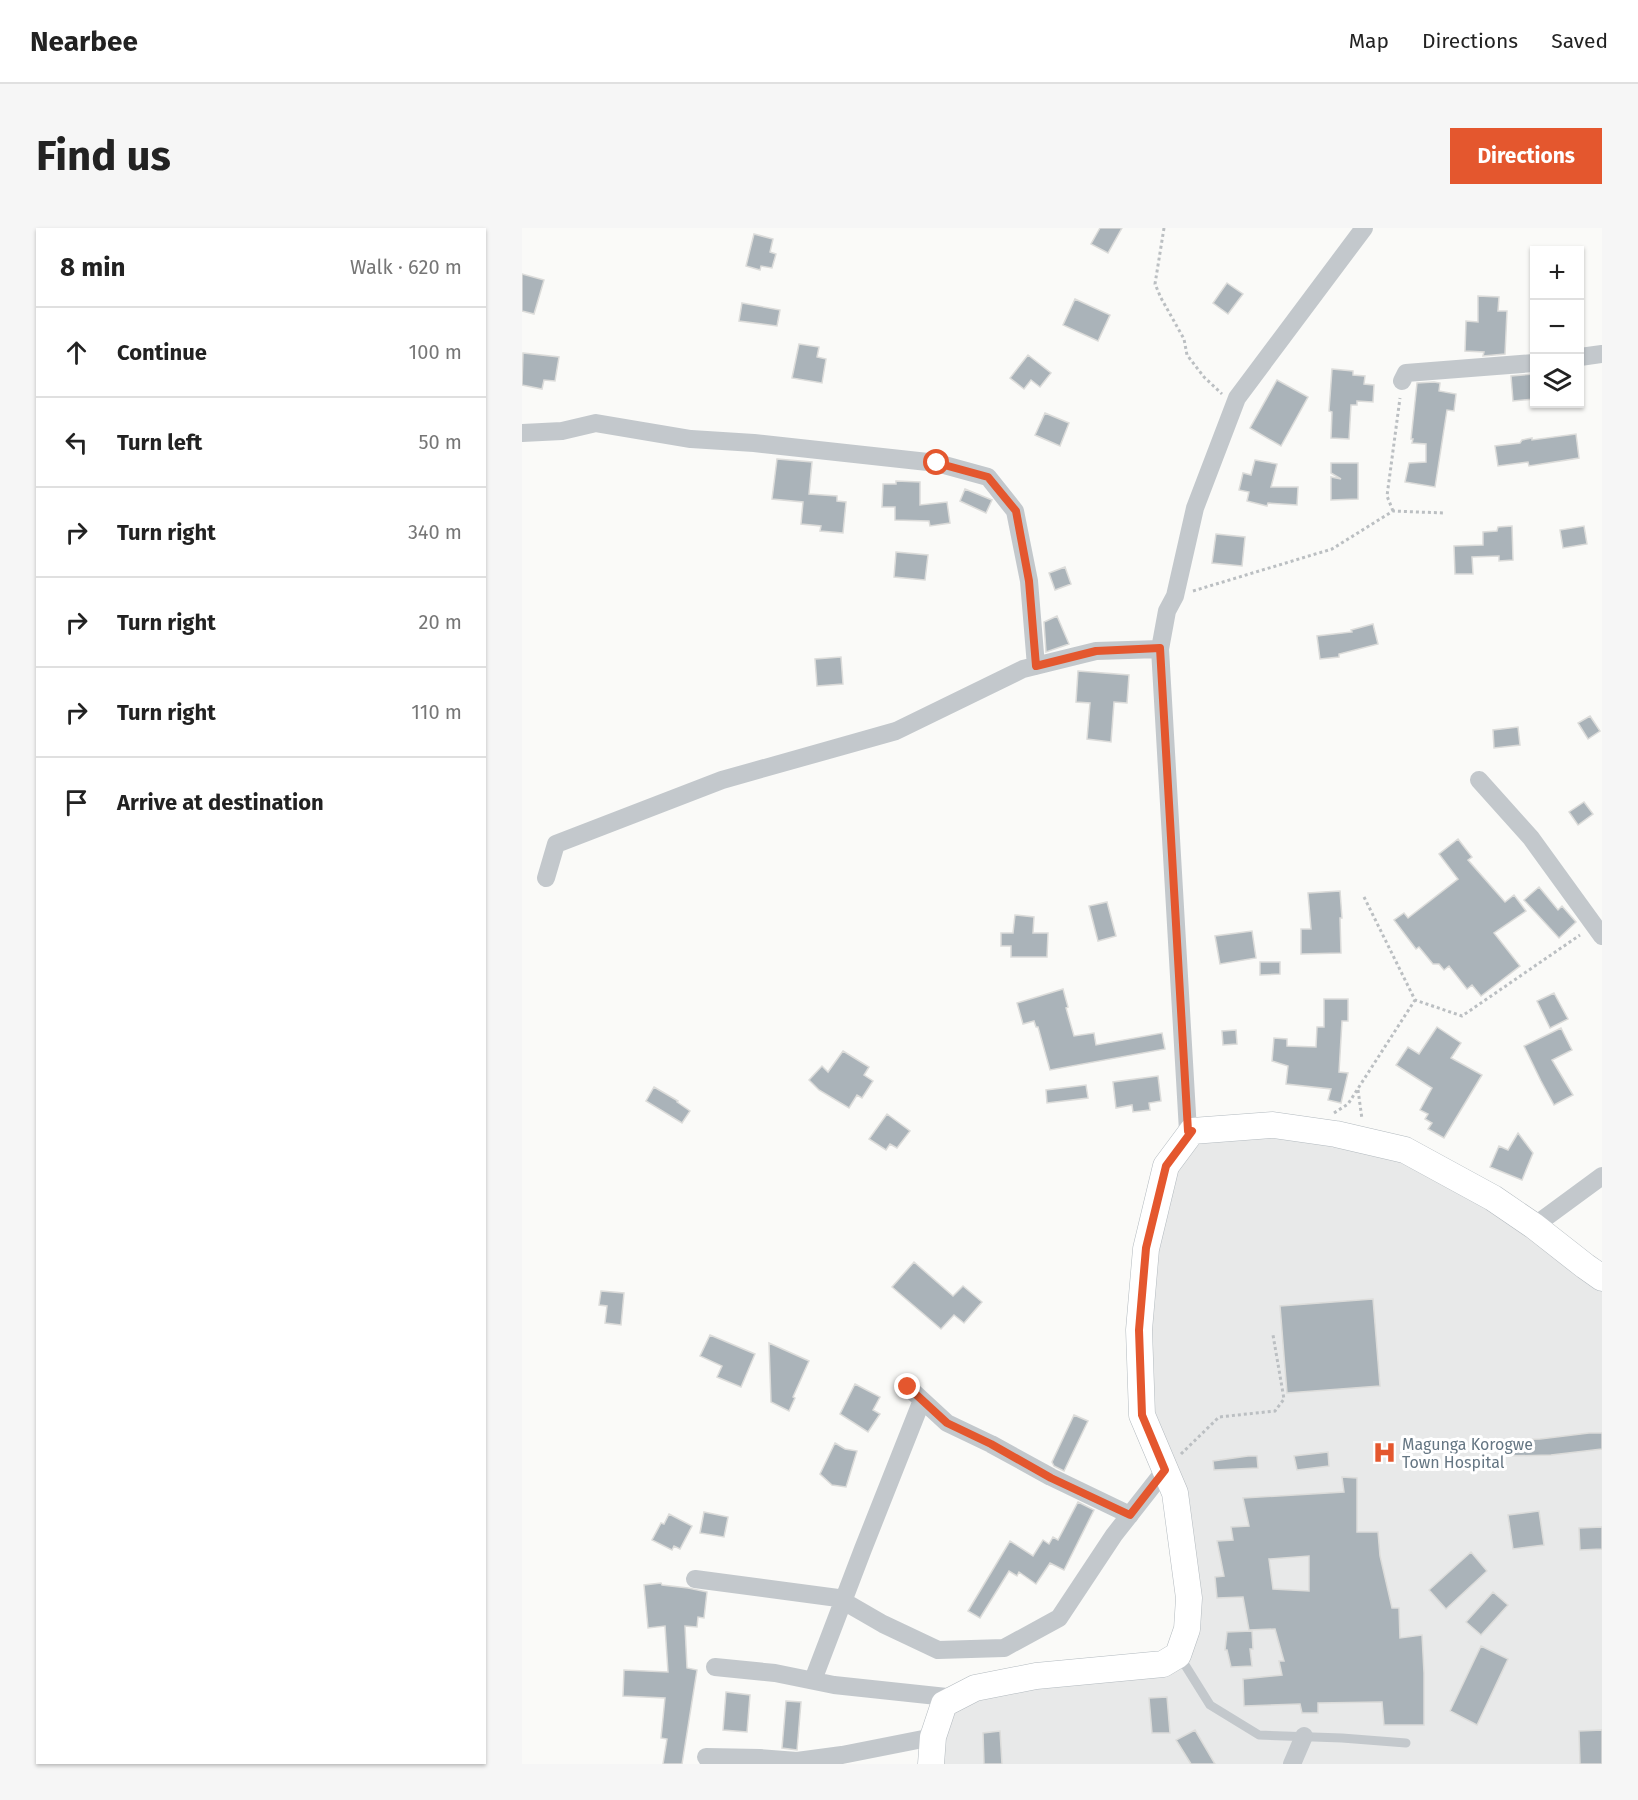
<!DOCTYPE html>
<html lang="en">
<head>
<meta charset="utf-8">
<style>
	:root { --surface:#fff; --page:#f6f6f6; --text:#222; --muted:#767676; --line:#e0e0e0; --accent:#e4572e }
	body { margin:0; font-family:"Fira Sans",sans-serif; background:var(--page); color:var(--text) }
	.controls { position:absolute; right:18px; top:18px; display:grid; overflow:hidden; border-radius:0px; box-shadow:0 2px 4px #0004 }
	.controls button { width:54px; height:54px; display:grid; place-items:center; padding:0; border:0; border-bottom:2px solid var(--line); background:var(--surface); color:var(--text); font:30px sans-serif }
	.stop { position:absolute; width:18px; height:18px; margin:-14px; border:4px solid #e4572e; border-radius:50%; background:#fff }
	.stop.end { background:#e4572e; border-color:#fff; box-shadow:0 2px 6px #0008 }
	.list { margin:0; padding:0; list-style:none }
	h2 { display:flex; justify-content:space-between; align-items:center; height:78px; margin:0; padding:0 24px; font-size:26px }
	h2 small { font-size:20px; font-weight:400; color:var(--muted) }
	.list li { display:grid; grid-template-columns:39px 1fr auto; gap:18px; align-items:center; box-sizing:border-box; height:90px; padding:0 24px; border-top:2px solid var(--line) }
	.list b { display:block; font-size:22px; white-space:nowrap }
	.list em { font-size:20px; font-style:normal; color:var(--muted) }
	.icon { flex:none; width:33px; height:33px; fill:none; stroke:currentColor; stroke-width:2; stroke-linecap:round; stroke-linejoin:round }
	.map { position:relative; flex:none; width:1080px; height:1536px; overflow:hidden; border-radius:0px }
	header { display:flex; align-items:center; gap:36px; box-sizing:border-box; height:84px; padding:0 30px; background:var(--surface); border-bottom:2px solid var(--line) }
	header strong { font-size:28px }
	nav { display:flex; gap:33px; margin-inline-start:auto; font-size:21px }
	.intro { display:flex; align-items:center; justify-content:space-between; box-sizing:border-box; height:144px; padding:0 36px }
	h1 { margin:0; font-size:42px }
	.button { padding:15px 27px; border-radius:0px; background:var(--accent); color:#fff; font-size:21px; font-weight:700 }
	main { display:flex; gap:36px; padding:0 36px }
	aside { flex:1; background:var(--surface); border-radius:0px; box-shadow:0 2px 4px #0004 }
	.map>svg:first-child { display:block }
	.built { fill:#e8e9e9 }
	.building { fill:#aab3b9; stroke:#dcdcda; stroke-width:1.5; fill-rule:evenodd }
	.lines { fill:none; stroke-linecap:round; stroke-linejoin:round }
	.secondary-casing { stroke:#b3babf; stroke-width:27 }
	.path { stroke:#bbbfc2; stroke-width:3; stroke-dasharray:3 3; stroke-linecap:butt }
	.lane { stroke:#c3c8cc; stroke-width:9 }
	.street { stroke:#c3c8cc; stroke-width:18 }
	.secondary { stroke:#fff; stroke-width:26 }
	.route { stroke:#e4572e; stroke-width:8 }
	.labels { text-anchor:middle; dominant-baseline:central; stroke-width:6; stroke-linejoin:round; paint-order:stroke }
	.poi-label { font-size:16px; fill:#657683; stroke:#fff; text-anchor:start }
</style>
</head>
<body>
<header>
<strong>Nearbee</strong>
<nav><a>Map</a><a>Directions</a><a>Saved</a></nav>
</header>
<div class="intro"><h1>Find us</h1><a class="button">Directions</a></div>
<main>
<aside>
<h2>8 min<small>Walk · 620 m</small></h2>
<ul class="list">
<li><svg class="icon" aria-label="ahead" viewBox="0 0 24 24"><path d="M12 20V5M6 11l6-6 6 6"/></svg><div><b>Continue</b></div><em>100 m</em></li>
<li><svg class="icon" aria-label="left" viewBox="0 0 24 24"><path d="M17 20v-9H6M10 6l-5 5 5 5"/></svg><div><b>Turn left</b></div><em>50 m</em></li>
<li><svg class="icon" aria-label="right" viewBox="0 0 24 24"><path d="M7 20v-9h11M14 6l5 5-5 5"/></svg><div><b>Turn right</b></div><em>340 m</em></li>
<li><svg class="icon" aria-label="right" viewBox="0 0 24 24"><path d="M7 20v-9h11M14 6l5 5-5 5"/></svg><div><b>Turn right</b></div><em>20 m</em></li>
<li><svg class="icon" aria-label="right" viewBox="0 0 24 24"><path d="M7 20v-9h11M14 6l5 5-5 5"/></svg><div><b>Turn right</b></div><em>110 m</em></li>
<li><svg class="icon" aria-label="arrive" viewBox="0 0 24 24"><path d="M6 21V4h12l-3 4 3 4H6"/></svg><div><b>Arrive at destination</b></div></li>
</ul>
</aside>
<div class="map">
<svg width="1080" height="1536" viewBox="0 0 1080 1536">
	<rect width="100%" height="100%" fill="#fafaf8"/>
	<path class="built" d="M 750,904 L 880,929 L 967,977 L 1080,1059 L 1080,1536 L 417,1536 L 429,1481 L 455,1467 L 643,1443 L 673,1403 L 628,1186 L 632,1022 L 651,941 L 674,910 Z"/>
	<path class="building" d="M 578,0 L 600,0 L 586,25 L 569,16 Z
		M 232,6 L 251,11 L 248,24 L 254,26 L 250,40 L 239,38 L 238,42 L 224,38 Z
		M 0,46 L 22,52 L 12,86 L 0,83 Z
		M 705,55 L 721,66 L 706,86 L 691,75 Z
		M 956,68 L 977,69 L 976,83 L 985,83 L 983,126 L 961,128 L 962,124 L 943,123 L 944,93 L 956,94 Z
		M 553,71 L 588,87 L 576,113 L 541,97 Z
		M 220,75 L 258,82 L 255,98 L 217,93 Z
		M 277,116 L 297,119 L 295,129 L 304,131 L 300,155 L 270,150 Z
		M 1,125 L 37,129 L 33,153 L 22,152 L 20,161 L 0,157 Z
		M 506,127 L 529,145 L 518,159 L 509,152 L 502,161 L 488,150 Z
		M 810,141 L 831,143 L 831,147 L 843,148 L 842,156 L 852,157 L 851,174 L 835,173 L 835,177 L 829,177 L 827,211 L 809,210 L 810,184 L 807,183 Z
		M 1012,146 L 1012,171 L 991,173 L 989,148 Z
		M 755,152 L 786,169 L 759,218 L 728,200 Z
		M 912,154 L 918,155 L 917,163 L 934,166 L 932,183 L 925,182 L 913,259 L 883,254 L 887,235 L 904,234 L 904,216 L 890,215 L 891,211 L 889,211 L 895,155 Z
		M 523,185 L 547,195 L 538,218 L 513,207 Z
		M 1054,206 L 1057,230 L 1007,238 L 1006,234 L 976,238 L 973,218 L 998,215 L 1000,212 L 1010,210 L 1010,212 Z
		M 255,231 L 290,234 L 287,266 L 315,268 L 315,273 L 324,274 L 321,305 L 298,303 L 299,298 L 279,296 L 281,274 L 250,271 Z
		M 733,232 L 755,236 L 749,259 L 776,259 L 775,277 L 746,275 L 745,278 L 725,273 L 727,264 L 717,262 L 721,245 L 729,247 Z
		M 809,235 L 836,235 L 836,271 L 809,272 L 809,249 L 819,251 L 809,245 Z
		M 374,253 L 398,254 L 398,277 L 425,274 L 428,295 L 408,298 L 407,293 L 373,292 L 373,279 L 360,279 L 361,256 L 374,256 Z
		M 443,261 L 470,272 L 464,285 L 438,273 Z
		M 990,298 L 991,332 L 977,333 L 977,328 L 950,329 L 951,346 L 933,346 L 932,318 L 961,317 L 961,304 L 975,303 L 976,299 Z
		M 1062,298 L 1065,316 L 1041,320 L 1038,302 Z
		M 694,306 L 723,309 L 720,338 L 690,335 Z
		M 374,324 L 406,327 L 403,352 L 372,349 Z
		M 543,339 L 549,356 L 533,362 L 527,345 Z
		M 535,388 L 547,416 L 524,424 L 522,394 Z
		M 851,396 L 856,416 L 817,426 L 817,429 L 798,431 L 795,408 L 830,404 L 829,402 Z
		M 319,429 L 321,456 L 295,458 L 293,431 Z
		M 556,443 L 607,447 L 605,475 L 592,474 L 589,514 L 565,511 L 568,475 L 554,474 Z
		M 1068,488 L 1078,503 L 1066,511 L 1056,495 Z
		M 996,499 L 998,517 L 972,520 L 971,502 Z
		M 1062,574 L 1071,586 L 1056,597 L 1047,584 Z
		M 936,611 L 950,629 L 946,632 L 983,674 L 992,667 L 1004,683 L 972,705 L 998,738 L 959,768 L 950,757 L 945,761 L 927,738 L 922,742 L 917,736 L 911,736 L 897,719 L 894,721 L 872,692 L 882,685 L 886,690 L 936,651 L 917,626 Z
		M 1017,659 L 1036,682 L 1040,678 L 1054,694 L 1037,710 L 1002,672 Z
		M 818,663 L 820,690 L 818,690 L 819,725 L 779,726 L 779,701 L 789,701 L 786,665 Z
		M 585,674 L 594,708 L 576,713 L 567,678 Z
		M 493,687 L 512,689 L 511,705 L 526,705 L 525,729 L 489,729 L 489,718 L 479,718 L 479,705 L 491,705 Z
		M 730,703 L 734,730 L 698,736 L 693,708 Z
		M 738,734 L 758,734 L 758,746 L 738,747 Z
		M 541,761 L 546,779 L 544,780 L 552,808 L 572,805 L 574,817 L 640,805 L 643,821 L 528,842 L 516,799 L 514,799 L 512,793 L 501,796 L 495,775 Z
		M 1032,765 L 1046,791 L 1028,800 L 1015,773 Z
		M 802,771 L 826,771 L 826,793 L 820,793 L 817,844 L 826,845 L 819,875 L 806,872 L 809,861 L 764,856 L 766,838 L 750,833 L 752,810 L 765,811 L 765,818 L 794,819 L 795,799 L 802,799 Z
		M 915,799 L 939,815 L 929,830 L 960,847 L 922,910 L 906,901 L 910,895 L 903,891 L 906,886 L 898,882 L 910,860 L 874,837 L 886,819 L 897,826 Z
		M 1039,800 L 1050,822 L 1030,832 L 1051,867 L 1032,877 L 1019,853 L 1002,818 Z
		M 714,802 L 715,816 L 701,817 L 700,803 Z
		M 321,823 L 347,839 L 342,847 L 351,853 L 340,870 L 335,867 L 327,880 L 297,862 L 287,852 L 300,838 L 306,844 Z
		M 636,848 L 639,873 L 627,875 L 628,882 L 611,884 L 610,877 L 594,880 L 591,854 Z
		M 564,857 L 566,870 L 525,875 L 524,862 Z
		M 132,859 L 156,873 L 155,874 L 168,883 L 160,895 L 124,873 Z
		M 365,886 L 388,903 L 375,920 L 368,916 L 364,922 L 347,911 Z
		M 996,905 L 1011,925 L 1000,952 L 968,939 L 977,918 L 986,922 Z
		M 392,1034 L 431,1068 L 441,1058 L 460,1074 L 442,1095 L 432,1087 L 419,1101 L 370,1059 Z
		M 79,1063 L 102,1065 L 99,1097 L 83,1095 L 85,1078 L 77,1077 Z
		M 851,1071 L 858,1158 L 765,1165 L 758,1078 Z
		M 188,1107 L 233,1126 L 219,1159 L 195,1149 L 200,1138 L 178,1128 Z
		M 247,1115 L 287,1133 L 271,1169 L 273,1170 L 267,1183 L 249,1174 Z
		M 333,1156 L 358,1169 L 351,1182 L 358,1186 L 346,1204 L 318,1186 Z
		M 552,1187 L 566,1193 L 542,1243 L 532,1238 L 530,1234 Z
		M 1067,1205 L 1080,1205 L 1080,1221 L 1029,1227 L 986,1228 L 985,1212 L 1018,1211 Z
		M 313,1215 L 323,1221 L 335,1223 L 324,1259 L 310,1257 L 298,1246 Z
		M 806,1224 L 807,1238 L 775,1242 L 772,1228 Z
		M 726,1228 L 735,1228 L 736,1240 L 692,1242 L 691,1233 Z
		M 820,1249 L 835,1250 L 835,1304 L 856,1304 L 858,1328 L 870,1380 L 877,1380 L 878,1410 L 900,1407 L 902,1445 L 902,1497 L 862,1497 L 860,1474 L 796,1475 L 796,1485 L 780,1485 L 778,1476 L 722,1478 L 721,1451 L 760,1447 L 757,1433 L 762,1433 L 753,1401 L 727,1402 L 721,1369 L 695,1370 L 693,1349 L 702,1348 L 695,1313 L 711,1312 L 709,1299 L 727,1298 L 721,1270 L 822,1264 ZM 787,1328 L 787,1363 L 751,1361 L 747,1331 Z
		M 556,1274 L 572,1282 L 542,1342 L 528,1335 L 514,1356 L 497,1344 L 495,1348 L 487,1343 L 458,1390 L 446,1383 L 488,1313 L 511,1328 L 521,1312 L 527,1316 L 531,1309 L 536,1312 Z
		M 1017,1283 L 1022,1317 L 991,1321 L 986,1287 Z
		M 182,1284 L 206,1289 L 202,1309 L 178,1305 Z
		M 147,1286 L 170,1298 L 158,1321 L 152,1318 L 150,1322 L 130,1312 L 139,1295 L 142,1296 Z
		M 1080,1299 L 1080,1321 L 1058,1322 L 1057,1300 Z
		M 949,1324 L 965,1343 L 924,1381 L 907,1362 Z
		M 139,1355 L 140,1357 L 166,1360 L 185,1364 L 182,1390 L 176,1389 L 175,1399 L 163,1398 L 165,1440 L 175,1442 L 160,1536 L 141,1536 L 145,1511 L 139,1510 L 143,1470 L 101,1468 L 102,1442 L 146,1444 L 143,1398 L 126,1400 L 122,1357 Z
		M 971,1364 L 986,1377 L 959,1407 L 944,1394 Z
		M 730,1403 L 731,1421 L 728,1421 L 730,1438 L 709,1439 L 705,1422 L 703,1422 L 705,1404 Z
		M 959,1418 L 986,1431 L 955,1497 L 928,1483 Z
		M 204,1464 L 228,1467 L 225,1504 L 201,1502 Z
		M 645,1469 L 648,1505 L 630,1505 L 627,1470 Z
		M 264,1473 L 279,1474 L 275,1522 L 260,1520 Z
		M 673,1502 L 693,1536 L 669,1536 L 654,1512 Z
		M 1080,1502 L 1080,1536 L 1058,1536 L 1057,1503 Z
		M 478,1503 L 480,1536 L 462,1536 L 461,1505 Z"/>
	<g class="lines">
		<defs>
			<path id="secondary" d="M 409,1536 L 411,1509 L 422,1476 L 453,1460 L 514,1448 L 641,1436 L 656,1427 L 665,1401 L 667,1370 L 653,1265 L 620,1187 L 617,1102 L 624,1021 L 644,938 L 670,903 L 751,897 L 814,906 L 883,922 L 971,970 L 1012,998 L 1063,1038 L 1080,1050"/>
		</defs>
		<use href="#secondary" class="secondary-casing"/>
		<path class="path" d="M 642,0 L 633,56 L 639,70 L 662,111 L 665,127 L 682,149 L 700,166
			M 871,283 L 865,268 L 878,170
			M 671,363 L 810,321 L 871,283 L 922,285
			M 842,669 L 893,772 L 940,788 L 1058,707
			M 836,862 L 840,891
			M 812,885 L 826,876 L 893,772
			M 659,1226 L 697,1189 L 753,1183 L 762,1171 L 751,1107"/>
		<path class="lane" d="M 658,1429 L 688,1477 L 737,1507 L 820,1510 L 884,1515"/>
		<path class="street" d="M 1058,129 L 1080,126
			M 880,153 L 884,145 L 1012,135
			M 0,205 L 40,203 L 74,195 L 169,211 L 232,215 L 415,235 L 466,249 L 493,283 L 507,353 L 514,438
			M 957,552 L 1009,610 L 1080,708
			M 24,650 L 34,616 L 200,552 L 374,503 L 501,441 L 574,423 L 638,421
			M 670,903 L 666,903 L 638,421 L 645,383 L 653,368 L 673,280 L 715,170 L 842,0
			M 1012,998 L 1080,948
			M 386,1159 L 425,1195 L 469,1216 L 529,1249 L 608,1287
			M 173,1351 L 316,1370 L 361,1396 L 416,1422 L 482,1420 L 537,1390 L 592,1307 L 643,1242
			M 193,1439 L 253,1445 L 312,1457 L 434,1470
			M 291,1452 L 341,1321 L 400,1172
			M 184,1529 L 238,1530 L 275,1533 L 320,1527 L 411,1509
			M 770,1536 L 782,1508"/>
		<use href="#secondary" class="secondary"/>
	</g>
	<g class="lines">
		<path class="route" d="M 386,1159 L 425,1195 L 469,1216 L 529,1250 L 608,1287 L 643,1242 L 620,1187 L 617,1102 L 624,1020 L 644,938 L 670,903 L 666,903 L 638,420 L 574,423 L 514,438 L 507,353 L 494,283 L 466,249 L 415,235"/>
	</g>
	<defs>
		<symbol id="hospital-bare" viewBox="-9 -9 18 18"><path d="M-5-5h3v3.5h4V-5h3V5h-3V1.5h-4V5h-3Z" fill="#e4572e" stroke="#fff" stroke-width="2.5" paint-order="stroke"/></symbol>
	</defs>
	<g fill-rule="evenodd">
		<use href="#hospital-bare" x="846" y="1208" width="33" height="33"/>
	</g>
	<g class="labels">
		<g class="poi-label">
			<text x="880" y="1216">Magunga Korogwe<tspan x="880" dy="18">Town Hospital</tspan></text>
		</g>
	</g>
</svg>
<div class="controls">
<button>+</button>
<button>−</button>
<button><svg class="icon" aria-label="layers" viewBox="0 0 24 24"><path d="M12 4l9 5-9 5-9-5zM3 14l9 5 9-5"/></svg></button>
</div>
<div class="stop" style="left:415px;top:235px"></div>
<div class="stop end" style="left:386px;top:1159px"></div>
</div>
</main>
</body>
</html>
